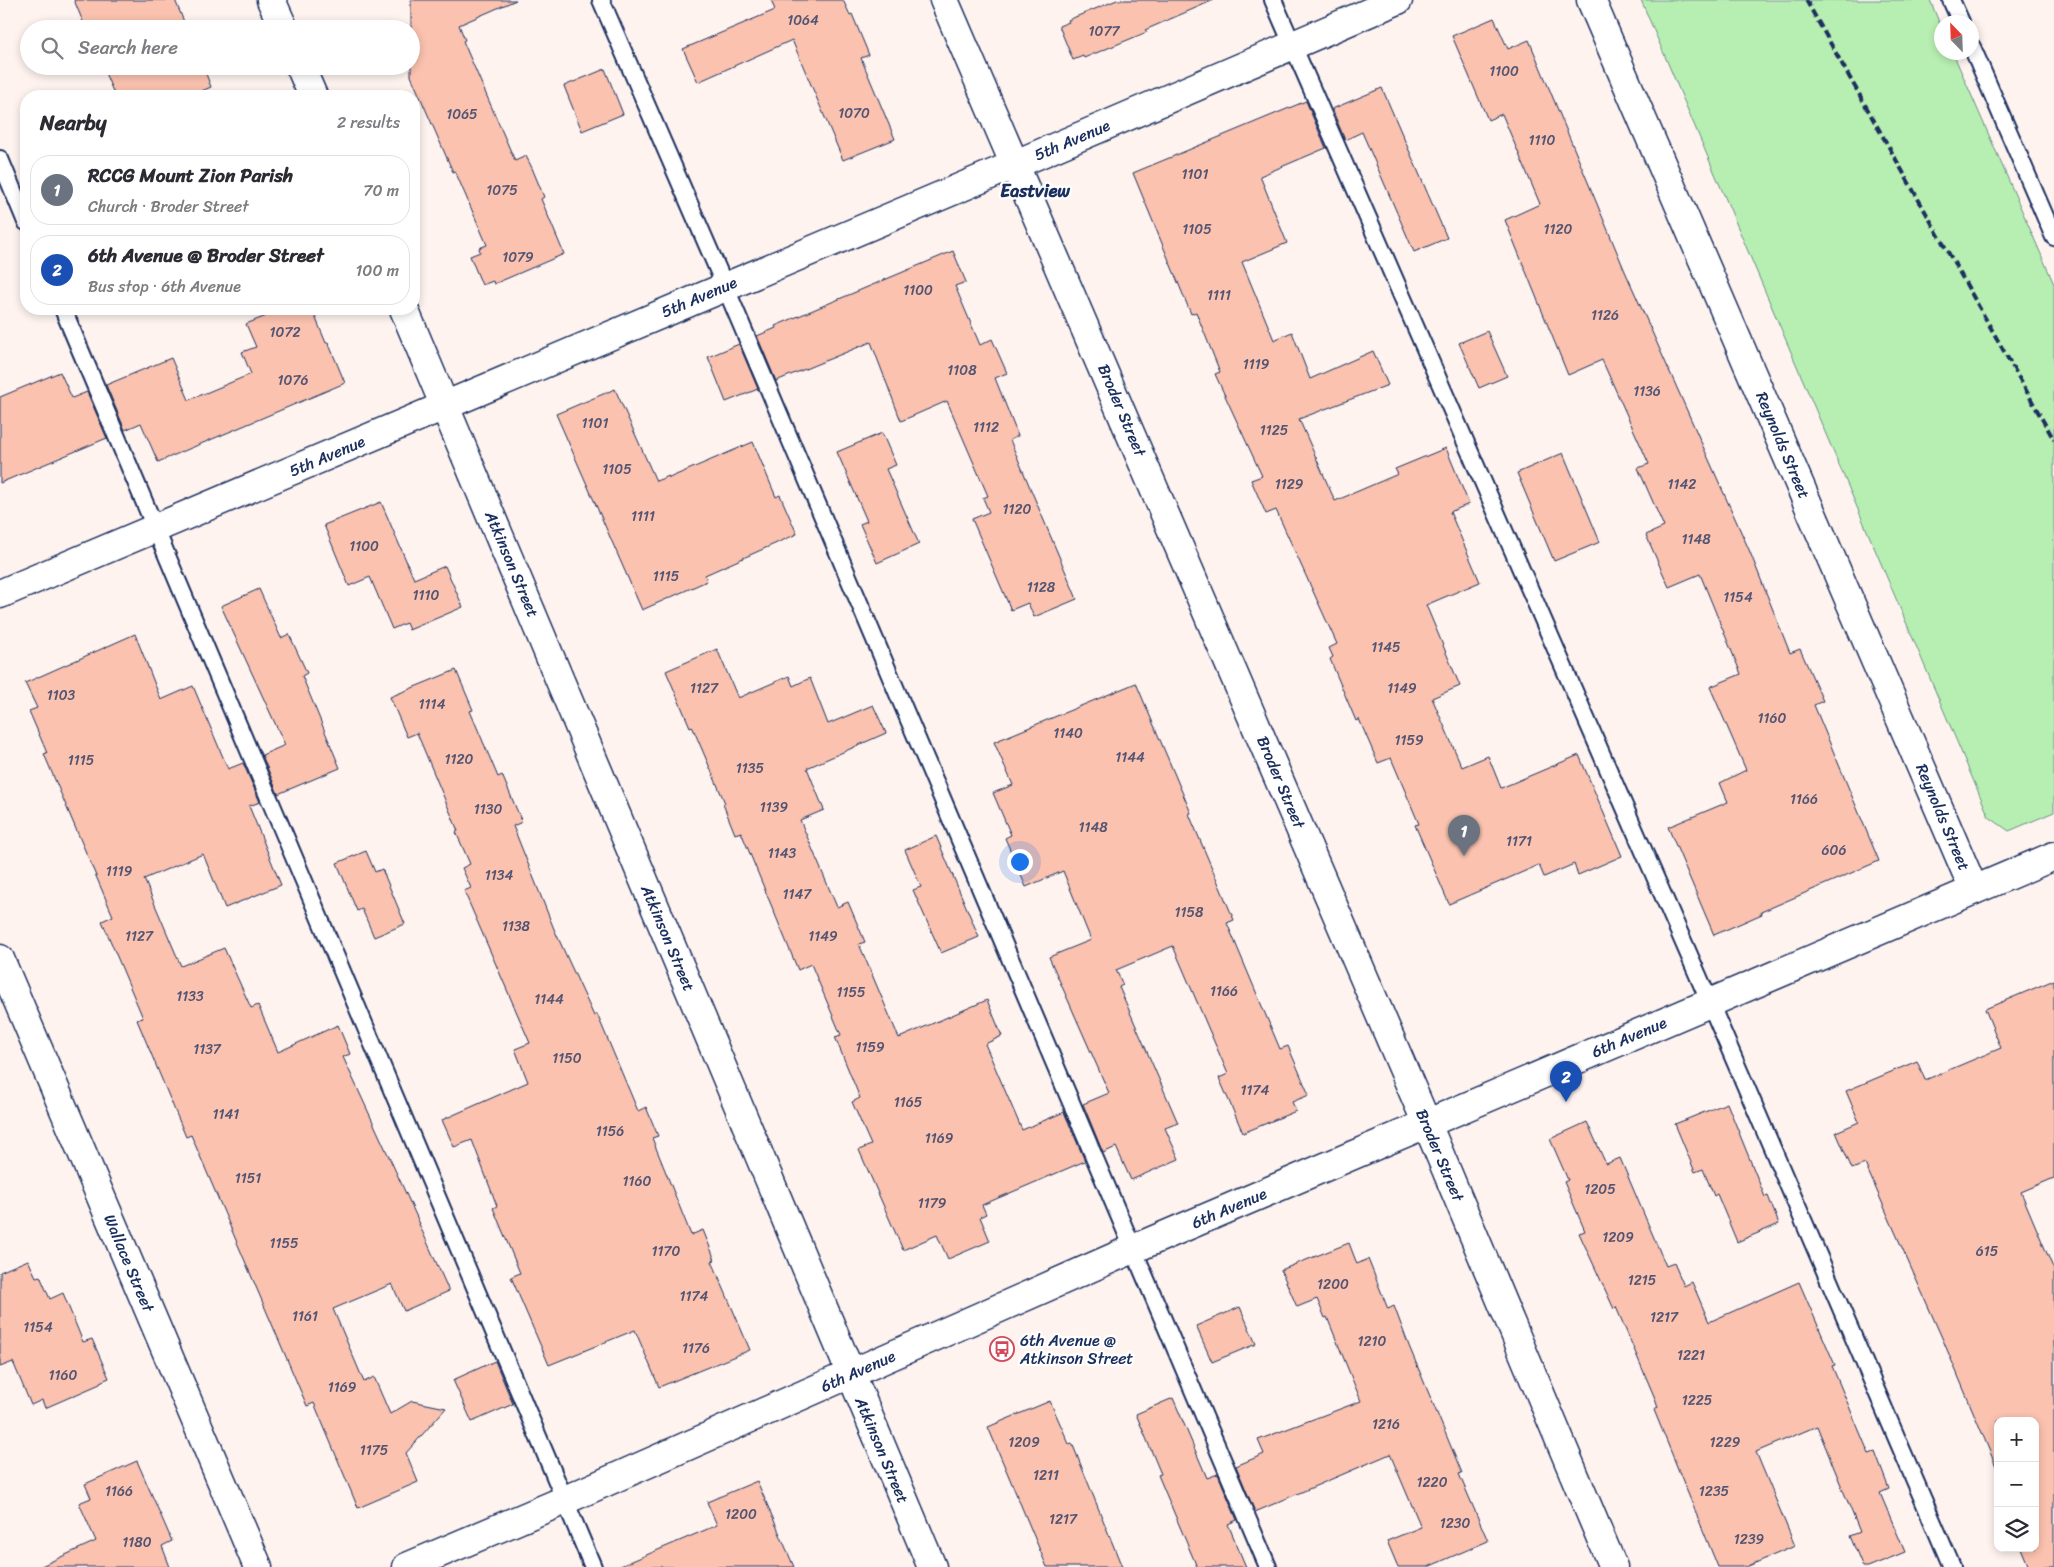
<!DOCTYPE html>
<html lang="en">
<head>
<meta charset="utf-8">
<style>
	:root { --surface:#fff; --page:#f2f2f3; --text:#2b2b33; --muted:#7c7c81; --line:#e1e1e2; --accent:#0f766e }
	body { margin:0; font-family:Sriracha,sans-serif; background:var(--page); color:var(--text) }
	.controls { position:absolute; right:15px; bottom:15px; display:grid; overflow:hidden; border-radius:10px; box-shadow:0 2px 8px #0003 }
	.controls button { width:45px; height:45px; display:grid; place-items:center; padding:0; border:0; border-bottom:1px solid var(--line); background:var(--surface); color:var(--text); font:25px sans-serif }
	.compass { position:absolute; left:1934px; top:15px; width:45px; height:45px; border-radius:50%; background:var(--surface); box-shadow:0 2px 8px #0003; rotate:337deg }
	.you { position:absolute; left:1019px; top:861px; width:18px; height:18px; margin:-12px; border:4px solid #fff; border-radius:50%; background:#1a73e8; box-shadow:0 0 0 8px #1a73e833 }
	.badge { display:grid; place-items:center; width:32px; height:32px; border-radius:50%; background:var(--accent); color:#fff; font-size:16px; font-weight:700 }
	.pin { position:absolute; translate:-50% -41px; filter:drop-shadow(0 1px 2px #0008) }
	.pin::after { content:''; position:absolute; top:26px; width:18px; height:15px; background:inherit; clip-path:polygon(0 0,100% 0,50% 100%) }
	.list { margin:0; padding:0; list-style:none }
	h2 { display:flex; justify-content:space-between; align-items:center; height:65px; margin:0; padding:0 20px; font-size:21px }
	h2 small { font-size:16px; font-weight:400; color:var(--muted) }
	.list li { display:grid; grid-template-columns:32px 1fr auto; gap:15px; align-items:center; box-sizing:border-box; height:70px; margin:0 10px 10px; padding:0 10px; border:1px solid var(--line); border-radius:20px }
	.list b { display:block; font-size:19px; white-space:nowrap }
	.list p { margin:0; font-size:16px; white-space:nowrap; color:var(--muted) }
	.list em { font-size:16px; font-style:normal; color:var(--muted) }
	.icon { flex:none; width:28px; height:28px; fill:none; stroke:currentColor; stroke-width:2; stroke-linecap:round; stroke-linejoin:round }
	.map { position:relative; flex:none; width:2054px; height:1567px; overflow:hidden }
	.search { position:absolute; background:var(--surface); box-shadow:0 2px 8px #0003; left:20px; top:20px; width:400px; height:55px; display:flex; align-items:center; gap:12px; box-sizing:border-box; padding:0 18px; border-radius:28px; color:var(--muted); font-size:19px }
	.panel { position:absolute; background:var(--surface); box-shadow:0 2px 8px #0003; left:20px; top:90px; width:400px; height:225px; border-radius:20px }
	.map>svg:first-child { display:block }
	.grass { fill:#b7eeb1; stroke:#698e88 }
	.building { fill:#fac2af; stroke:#1b2f5e }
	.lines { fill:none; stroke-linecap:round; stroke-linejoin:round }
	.service-casing { stroke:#1b2f5e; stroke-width:20 }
	.minor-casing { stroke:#1b2f5e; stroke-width:31 }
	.tertiary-casing { stroke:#1b2f5e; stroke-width:31 }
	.service { stroke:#fff; stroke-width:16 }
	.minor { stroke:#fff; stroke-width:28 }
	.tertiary { stroke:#fff; stroke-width:28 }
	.rail { stroke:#1b2f5e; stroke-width:4; stroke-dasharray:8 4; stroke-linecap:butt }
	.labels { text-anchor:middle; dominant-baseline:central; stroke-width:4.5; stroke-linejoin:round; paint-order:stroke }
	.number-label { font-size:14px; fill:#535472 }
	.street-label { font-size:16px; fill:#1b2f5e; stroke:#fff }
	.poi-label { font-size:16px; fill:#1b2f5e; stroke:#fff; text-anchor:start }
	.neighbourhood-label { font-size:18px; font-weight:bold; fill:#1b2f5e; stroke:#fff }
</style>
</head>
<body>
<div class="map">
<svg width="2054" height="1567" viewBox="0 0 2054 1567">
	<rect width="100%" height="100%" fill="#fef3ef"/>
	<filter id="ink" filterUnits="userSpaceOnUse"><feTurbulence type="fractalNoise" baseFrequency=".02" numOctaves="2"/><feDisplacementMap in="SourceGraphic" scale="10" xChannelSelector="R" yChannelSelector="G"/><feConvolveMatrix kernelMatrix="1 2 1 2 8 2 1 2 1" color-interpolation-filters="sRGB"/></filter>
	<g filter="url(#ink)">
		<path class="grass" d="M 1641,0 L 1930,0 L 1941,27 L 1942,52 L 1953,53 L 2054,284 L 2054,812 L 2009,831 L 1989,817 Z"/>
		<path class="building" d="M 74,0 L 175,0 L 187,29 L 86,29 Z
			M 411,0 L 516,0 L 459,25 L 465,40 L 463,41 L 515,161 L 526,156 L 532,168 L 544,197 L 541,199 L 564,254 L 494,284 L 493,281 L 482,285 L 470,256 L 480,252 L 479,248 L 487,245 L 455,171 L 453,172 L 411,76 Z
			M 771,0 L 843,0 L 850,15 L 852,14 L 869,55 L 861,58 L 895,139 L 843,160 L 792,40 L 698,82 L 683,49 L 775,10 Z
			M 1117,0 L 1214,0 L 1145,30 L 1147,32 L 1084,58 L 1083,56 L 1073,60 L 1059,26 L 1069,22 L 1068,20 Z
			M 1494,18 L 1508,49 L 1529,40 L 1624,269 L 1750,552 L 1790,653 L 1800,649 L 1823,701 L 1814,705 L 1879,861 L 1761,912 L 1762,914 L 1714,935 L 1668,827 L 1728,802 L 1720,783 L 1746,770 L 1710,687 L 1741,674 L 1700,574 L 1669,587 L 1646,535 L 1664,527 L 1638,468 L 1649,464 L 1602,360 L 1568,375 L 1505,220 L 1540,204 L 1502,114 L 1488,120 L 1452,36 Z
			M 102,66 L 203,66 L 211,87 L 190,96 L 115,96 Z
			M 605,69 L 623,114 L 582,131 L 564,86 Z
			M 1382,88 L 1447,238 L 1414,252 L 1362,132 L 1345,140 L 1332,109 Z
			M 1306,101 L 1326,148 L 1260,176 L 1287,243 L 1242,262 L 1274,340 L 1292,332 L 1310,379 L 1373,351 L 1388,385 L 1299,419 L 1335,501 L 1398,474 L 1395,469 L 1446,448 L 1469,504 L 1450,512 L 1480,582 L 1426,605 L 1460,686 L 1432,698 L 1462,767 L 1488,756 L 1501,788 L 1579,755 L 1622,856 L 1578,875 L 1574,864 L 1544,877 L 1539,865 L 1449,904 L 1415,825 L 1419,824 L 1391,758 L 1378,763 L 1359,719 L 1356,721 L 1342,688 L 1330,659 L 1333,657 L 1329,648 L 1337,644 L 1276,510 L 1266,514 L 1251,480 L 1262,476 L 1215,374 L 1220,372 L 1196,312 L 1191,314 L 1133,173 Z
			M 953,251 L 966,282 L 955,286 L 980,345 L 992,339 L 1007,373 L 995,378 L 1018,436 L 1010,440 L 1077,599 L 1034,617 L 1028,603 L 1011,610 L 972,519 L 989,512 L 983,498 L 988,496 L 947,401 L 901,421 L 871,342 L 776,381 L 757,336 L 776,328 L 775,326 Z
			M 284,309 L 312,309 L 326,343 L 328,342 L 345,383 L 158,462 L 141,423 L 125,430 L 106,385 L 171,358 L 189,400 L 251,374 L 242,352 L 256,347 L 246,324 Z
			M 1487,331 L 1507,376 L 1479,388 L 1459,343 Z
			M 739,344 L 758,389 L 726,402 L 708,357 Z
			M 60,372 L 72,398 L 87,392 L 107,438 L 0,483 L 0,397 Z
			M 615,389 L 656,481 L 669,476 L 669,478 L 753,442 L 776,497 L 780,495 L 797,534 L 705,575 L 707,581 L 642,610 L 556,414 Z
			M 882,433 L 896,465 L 886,469 L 919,544 L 877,563 L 860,524 L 867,521 L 837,452 Z
			M 1563,453 L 1600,542 L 1554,561 L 1517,473 Z
			M 381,502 L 414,579 L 445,566 L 463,607 L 409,630 L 406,623 L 392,629 L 370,577 L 349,586 L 324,525 Z
			M 259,589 L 281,638 L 289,634 L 307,673 L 302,676 L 340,768 L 278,794 L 262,755 L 285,745 L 221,606 Z
			M 135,634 L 161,700 L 193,686 L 228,769 L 243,763 L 260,802 L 249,806 L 281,885 L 225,908 L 203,854 L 144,879 L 181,966 L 224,948 L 251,1008 L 258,1005 L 278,1052 L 338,1025 L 350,1054 L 343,1057 L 420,1224 L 419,1224 L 449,1291 L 404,1311 L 392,1284 L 333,1309 L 364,1382 L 374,1377 L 390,1414 L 412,1401 L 446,1408 L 406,1453 L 418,1482 L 358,1508 L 314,1403 L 307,1406 L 191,1135 L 186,1137 L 137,1020 L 143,1018 L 102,921 L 113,916 L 44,754 L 47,753 L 29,711 L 37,708 L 25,683 Z
			M 717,649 L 738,698 L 789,676 L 793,686 L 810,678 L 828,724 L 873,705 L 886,733 L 807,768 L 824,810 L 800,820 L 837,907 L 848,902 L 865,942 L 859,944 L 899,1038 L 987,1000 L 1002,1036 L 985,1044 L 1022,1130 L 1064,1112 L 1085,1161 L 982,1205 L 986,1214 L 980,1217 L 990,1241 L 948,1259 L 937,1235 L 903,1250 L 859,1150 L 871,1145 L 852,1102 L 860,1098 L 835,1037 L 841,1035 L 811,964 L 798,970 L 741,832 L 735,834 L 723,804 L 725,803 L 692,726 L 690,727 L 666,671 Z
			M 456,670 L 473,710 L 470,711 L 498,777 L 502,775 L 522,822 L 513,826 L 554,929 L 594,1016 L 597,1014 L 638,1111 L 646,1107 L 658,1136 L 652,1138 L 691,1235 L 703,1230 L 715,1260 L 712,1261 L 750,1350 L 659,1387 L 635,1330 L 549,1365 L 511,1277 L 520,1273 L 493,1208 L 497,1206 L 472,1140 L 454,1147 L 442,1120 L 528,1082 L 515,1049 L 530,1043 L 464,891 L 471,888 L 462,868 L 470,864 L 456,832 L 458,831 L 417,733 L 407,737 L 390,697 Z
			M 1136,683 L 1191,813 L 1189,814 L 1234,920 L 1227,923 L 1280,1049 L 1288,1046 L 1309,1095 L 1292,1102 L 1296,1111 L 1243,1133 L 1219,1078 L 1228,1074 L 1173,946 L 1116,970 L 1123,985 L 1119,987 L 1178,1123 L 1165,1128 L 1179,1159 L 1131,1180 L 1116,1147 L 1103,1153 L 1083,1104 L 1109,1093 L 1049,957 L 1091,940 L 1063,871 L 1026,887 L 1005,838 L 1011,835 L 993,793 L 1013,785 L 994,742 Z
			M 936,836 L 979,937 L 941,953 L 913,890 L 921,887 L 905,850 Z
			M 366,851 L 375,872 L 382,869 L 405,924 L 374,937 L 362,909 L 357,911 L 337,863 Z
			M 2054,980 L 2054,1178 L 2021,1192 L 2054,1270 L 2054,1567 L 2029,1567 L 2021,1548 L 2035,1548 L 2035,1421 L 1998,1421 L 1998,1471 L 1943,1340 L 1865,1164 L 1852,1169 L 1836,1132 L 1859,1122 L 1846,1091 L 1917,1061 L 1925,1080 L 2001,1048 L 1985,1009 Z
			M 1727,1103 L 1765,1197 L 1768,1196 L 1779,1224 L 1737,1242 L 1717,1194 L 1714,1196 L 1703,1169 L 1695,1172 L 1675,1124 Z
			M 1587,1122 L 1606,1164 L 1620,1158 L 1666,1266 L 1674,1263 L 1684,1286 L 1692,1282 L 1709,1322 L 1799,1282 L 1835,1365 L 1832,1366 L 1869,1454 L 1875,1452 L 1889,1489 L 1880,1493 L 1905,1552 L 1868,1567 L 1863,1567 L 1850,1536 L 1860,1532 L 1817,1426 L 1756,1452 L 1795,1546 L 1746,1567 L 1718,1567 L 1654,1410 L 1658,1408 L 1654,1396 L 1616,1307 L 1614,1309 L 1579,1233 L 1585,1231 L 1564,1182 L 1568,1180 L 1550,1139 Z
			M 1349,1243 L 1357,1264 L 1368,1259 L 1388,1309 L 1394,1306 L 1409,1346 L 1462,1473 L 1459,1474 L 1488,1541 L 1428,1567 L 1398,1567 L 1387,1541 L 1421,1527 L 1390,1454 L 1255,1512 L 1236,1466 L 1264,1454 L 1258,1440 L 1361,1401 L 1327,1317 L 1325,1318 L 1317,1299 L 1297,1307 L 1281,1270 Z
			M 28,1260 L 36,1277 L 40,1276 L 50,1299 L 63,1293 L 83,1342 L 92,1339 L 109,1378 L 100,1382 L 100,1384 L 45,1408 L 42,1400 L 31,1405 L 13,1362 L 0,1367 L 0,1272 Z
			M 1240,1307 L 1256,1344 L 1212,1362 L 1196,1326 Z
			M 495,1361 L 513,1404 L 472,1422 L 453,1380 Z
			M 1173,1398 L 1207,1478 L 1218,1474 L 1237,1520 L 1228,1524 L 1246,1567 L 1197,1567 L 1158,1475 L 1161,1474 L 1136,1414 Z
			M 1050,1401 L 1069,1444 L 1072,1443 L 1122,1567 L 1047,1567 L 988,1427 Z
			M 137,1461 L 172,1541 L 162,1546 L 170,1567 L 39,1567 L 96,1541 L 79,1503 L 91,1498 L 85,1484 Z
			M 757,1481 L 794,1567 L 618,1567 L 717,1525 L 707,1502 Z"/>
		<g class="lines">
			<defs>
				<path id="service" d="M 601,0 L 725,286 L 1268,1567
					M 1273,0 L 1710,1003 L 1952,1567
					M 1951,0 L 1961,22
					M 1972,47 L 2054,237
					M 0,159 L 26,222
					M 63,309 L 593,1567"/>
				<path id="minor" d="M 271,0 L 284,29
					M 944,0 L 1427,1124 L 1613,1567
					M 1591,0 L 1974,890
					M 300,66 L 313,96
					M 404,309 L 932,1567
					M 0,594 L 1016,164 L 1398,0
					M 0,959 L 258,1567"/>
				<path id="tertiary" d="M 407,1567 L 565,1500 L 1133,1249 L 2054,856"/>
			</defs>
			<use href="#service" class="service-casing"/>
			<use href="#minor" class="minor-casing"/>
			<use href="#tertiary" class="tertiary-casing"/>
			<use href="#service" class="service"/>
			<use href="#minor" class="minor"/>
			<use href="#tertiary" class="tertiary"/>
			<path class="rail" d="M 1806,0 L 2054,440"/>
		</g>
	</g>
	<defs>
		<symbol id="bus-ring" viewBox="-11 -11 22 22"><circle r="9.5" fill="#fff" stroke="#d1495b" stroke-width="1.5"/><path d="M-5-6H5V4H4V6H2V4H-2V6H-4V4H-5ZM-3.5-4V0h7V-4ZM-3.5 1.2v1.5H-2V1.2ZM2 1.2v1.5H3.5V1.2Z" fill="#d1495b"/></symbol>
	</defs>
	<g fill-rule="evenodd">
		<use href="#bus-ring" x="988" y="1335" width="28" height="28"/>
	</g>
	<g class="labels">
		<g class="number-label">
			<text x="803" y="20">1064</text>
			<text x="1104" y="31">1077</text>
			<text x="1504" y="71">1100</text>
			<text x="854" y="113">1070</text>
			<text x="462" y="114">1065</text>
			<text x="1542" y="140">1110</text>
			<text x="1195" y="174">1101</text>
			<text x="502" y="190">1075</text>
			<text x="1197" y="229">1105</text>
			<text x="1558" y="229">1120</text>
			<text x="518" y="257">1079</text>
			<text x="918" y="290">1100</text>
			<text x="1219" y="295">1111</text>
			<text x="1605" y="315">1126</text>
			<text x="285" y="332">1072</text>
			<text x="1256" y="364">1119</text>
			<text x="962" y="370">1108</text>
			<text x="293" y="380">1076</text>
			<text x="1647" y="391">1136</text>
			<text x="595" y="423">1101</text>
			<text x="986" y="427">1112</text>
			<text x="1274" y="430">1125</text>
			<text x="617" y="469">1105</text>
			<text x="1289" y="484">1129</text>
			<text x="1682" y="484">1142</text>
			<text x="1017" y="509">1120</text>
			<text x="643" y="516">1111</text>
			<text x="1696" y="539">1148</text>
			<text x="364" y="546">1100</text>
			<text x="666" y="576">1115</text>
			<text x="1041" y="587">1128</text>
			<text x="426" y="595">1110</text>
			<text x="1738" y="597">1154</text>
			<text x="1386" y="647">1145</text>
			<text x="704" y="688">1127</text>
			<text x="1402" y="688">1149</text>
			<text x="61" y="695">1103</text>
			<text x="432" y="704">1114</text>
			<text x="1772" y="718">1160</text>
			<text x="1068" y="733">1140</text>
			<text x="1409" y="740">1159</text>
			<text x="1130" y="757">1144</text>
			<text x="459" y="759">1120</text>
			<text x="81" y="760">1115</text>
			<text x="750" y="768">1135</text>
			<text x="1804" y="799">1166</text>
			<text x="774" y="807">1139</text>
			<text x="488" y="809">1130</text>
			<text x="1093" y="827">1148</text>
			<text x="1519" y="841">1171</text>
			<text x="1834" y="850">606</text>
			<text x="782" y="853">1143</text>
			<text x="119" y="871">1119</text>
			<text x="499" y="875">1134</text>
			<text x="797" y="894">1147</text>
			<text x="1189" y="912">1158</text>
			<text x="516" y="926">1138</text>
			<text x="139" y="936">1127</text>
			<text x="823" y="936">1149</text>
			<text x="1224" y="991">1166</text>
			<text x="851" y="992">1155</text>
			<text x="190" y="996">1133</text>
			<text x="549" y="999">1144</text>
			<text x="870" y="1047">1159</text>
			<text x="207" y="1049">1137</text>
			<text x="567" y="1058">1150</text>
			<text x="1255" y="1090">1174</text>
			<text x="908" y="1102">1165</text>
			<text x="226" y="1114">1141</text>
			<text x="610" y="1131">1156</text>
			<text x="939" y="1138">1169</text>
			<text x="248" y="1178">1151</text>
			<text x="637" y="1181">1160</text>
			<text x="1600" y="1189">1205</text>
			<text x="932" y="1203">1179</text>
			<text x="1618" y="1237">1209</text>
			<text x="284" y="1243">1155</text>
			<text x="666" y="1251">1170</text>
			<text x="1987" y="1251">615</text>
			<text x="1642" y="1280">1215</text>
			<text x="1333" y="1284">1200</text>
			<text x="694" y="1296">1174</text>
			<text x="305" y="1316">1161</text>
			<text x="1664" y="1317">1217</text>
			<text x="38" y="1327">1154</text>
			<text x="1372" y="1341">1210</text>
			<text x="696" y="1348">1176</text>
			<text x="1691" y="1355">1221</text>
			<text x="63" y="1375">1160</text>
			<text x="342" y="1387">1169</text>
			<text x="1697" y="1400">1225</text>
			<text x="1386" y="1424">1216</text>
			<text x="1024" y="1442">1209</text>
			<text x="1725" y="1442">1229</text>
			<text x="374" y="1450">1175</text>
			<text x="1046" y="1475">1211</text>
			<text x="1432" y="1482">1220</text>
			<text x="119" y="1491">1166</text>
			<text x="1714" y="1491">1235</text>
			<text x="741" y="1514">1200</text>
			<text x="1063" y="1519">1217</text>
			<text x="1455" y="1523">1230</text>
			<text x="1749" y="1539">1239</text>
			<text x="137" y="1542">1180</text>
		</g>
		<g class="street-label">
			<text transform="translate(1072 140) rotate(-23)">5th Avenue</text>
			<text transform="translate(699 297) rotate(-23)">5th Avenue</text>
			<text transform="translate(1122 410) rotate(67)">Broder Street</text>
			<text transform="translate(1783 445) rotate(67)">Reynolds Street</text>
			<text transform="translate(327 456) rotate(-23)">5th Avenue</text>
			<text transform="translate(512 564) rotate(67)">Atkinson Street</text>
			<text transform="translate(1281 782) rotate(67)">Broder Street</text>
			<text transform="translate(1943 817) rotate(67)">Reynolds Street</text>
			<text transform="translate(668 938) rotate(67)">Atkinson Street</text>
			<text transform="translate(1629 1037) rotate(-23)">6th Avenue</text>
			<text transform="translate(1440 1155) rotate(67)">Broder Street</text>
			<text transform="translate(1229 1208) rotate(-23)">6th Avenue</text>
			<text transform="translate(129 1263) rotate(67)">Wallace Street</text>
			<text transform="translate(858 1371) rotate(-24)">6th Avenue</text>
			<text transform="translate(882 1450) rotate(67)">Atkinson Street</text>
		</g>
		<g class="poi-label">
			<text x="1020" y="1340">6th Avenue @<tspan x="1020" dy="18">Atkinson Street</tspan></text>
		</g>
		<g class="neighbourhood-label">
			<text x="1035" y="191">Eastview</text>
		</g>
	</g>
</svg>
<div class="controls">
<button>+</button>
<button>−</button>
<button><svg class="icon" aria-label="layers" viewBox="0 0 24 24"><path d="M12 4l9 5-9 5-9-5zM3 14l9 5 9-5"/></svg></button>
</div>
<svg class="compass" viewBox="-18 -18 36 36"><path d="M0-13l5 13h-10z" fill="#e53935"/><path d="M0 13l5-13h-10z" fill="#7c7c81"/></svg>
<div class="you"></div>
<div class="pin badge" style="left:1464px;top:856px;background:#6b7280">1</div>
<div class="pin badge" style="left:1566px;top:1102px;background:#1a4fb4">2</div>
<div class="search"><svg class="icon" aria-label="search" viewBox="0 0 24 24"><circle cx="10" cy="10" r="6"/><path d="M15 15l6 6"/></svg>Search here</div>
<section class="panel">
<h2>Nearby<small>2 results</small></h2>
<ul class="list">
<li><span class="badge" style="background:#6b7280">1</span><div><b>RCCG Mount Zion Parish</b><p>Church · Broder Street</p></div><em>70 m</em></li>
<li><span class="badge" style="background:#1a4fb4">2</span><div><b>6th Avenue @ Broder Street</b><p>Bus stop · 6th Avenue</p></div><em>100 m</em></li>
</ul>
</section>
</div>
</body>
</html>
